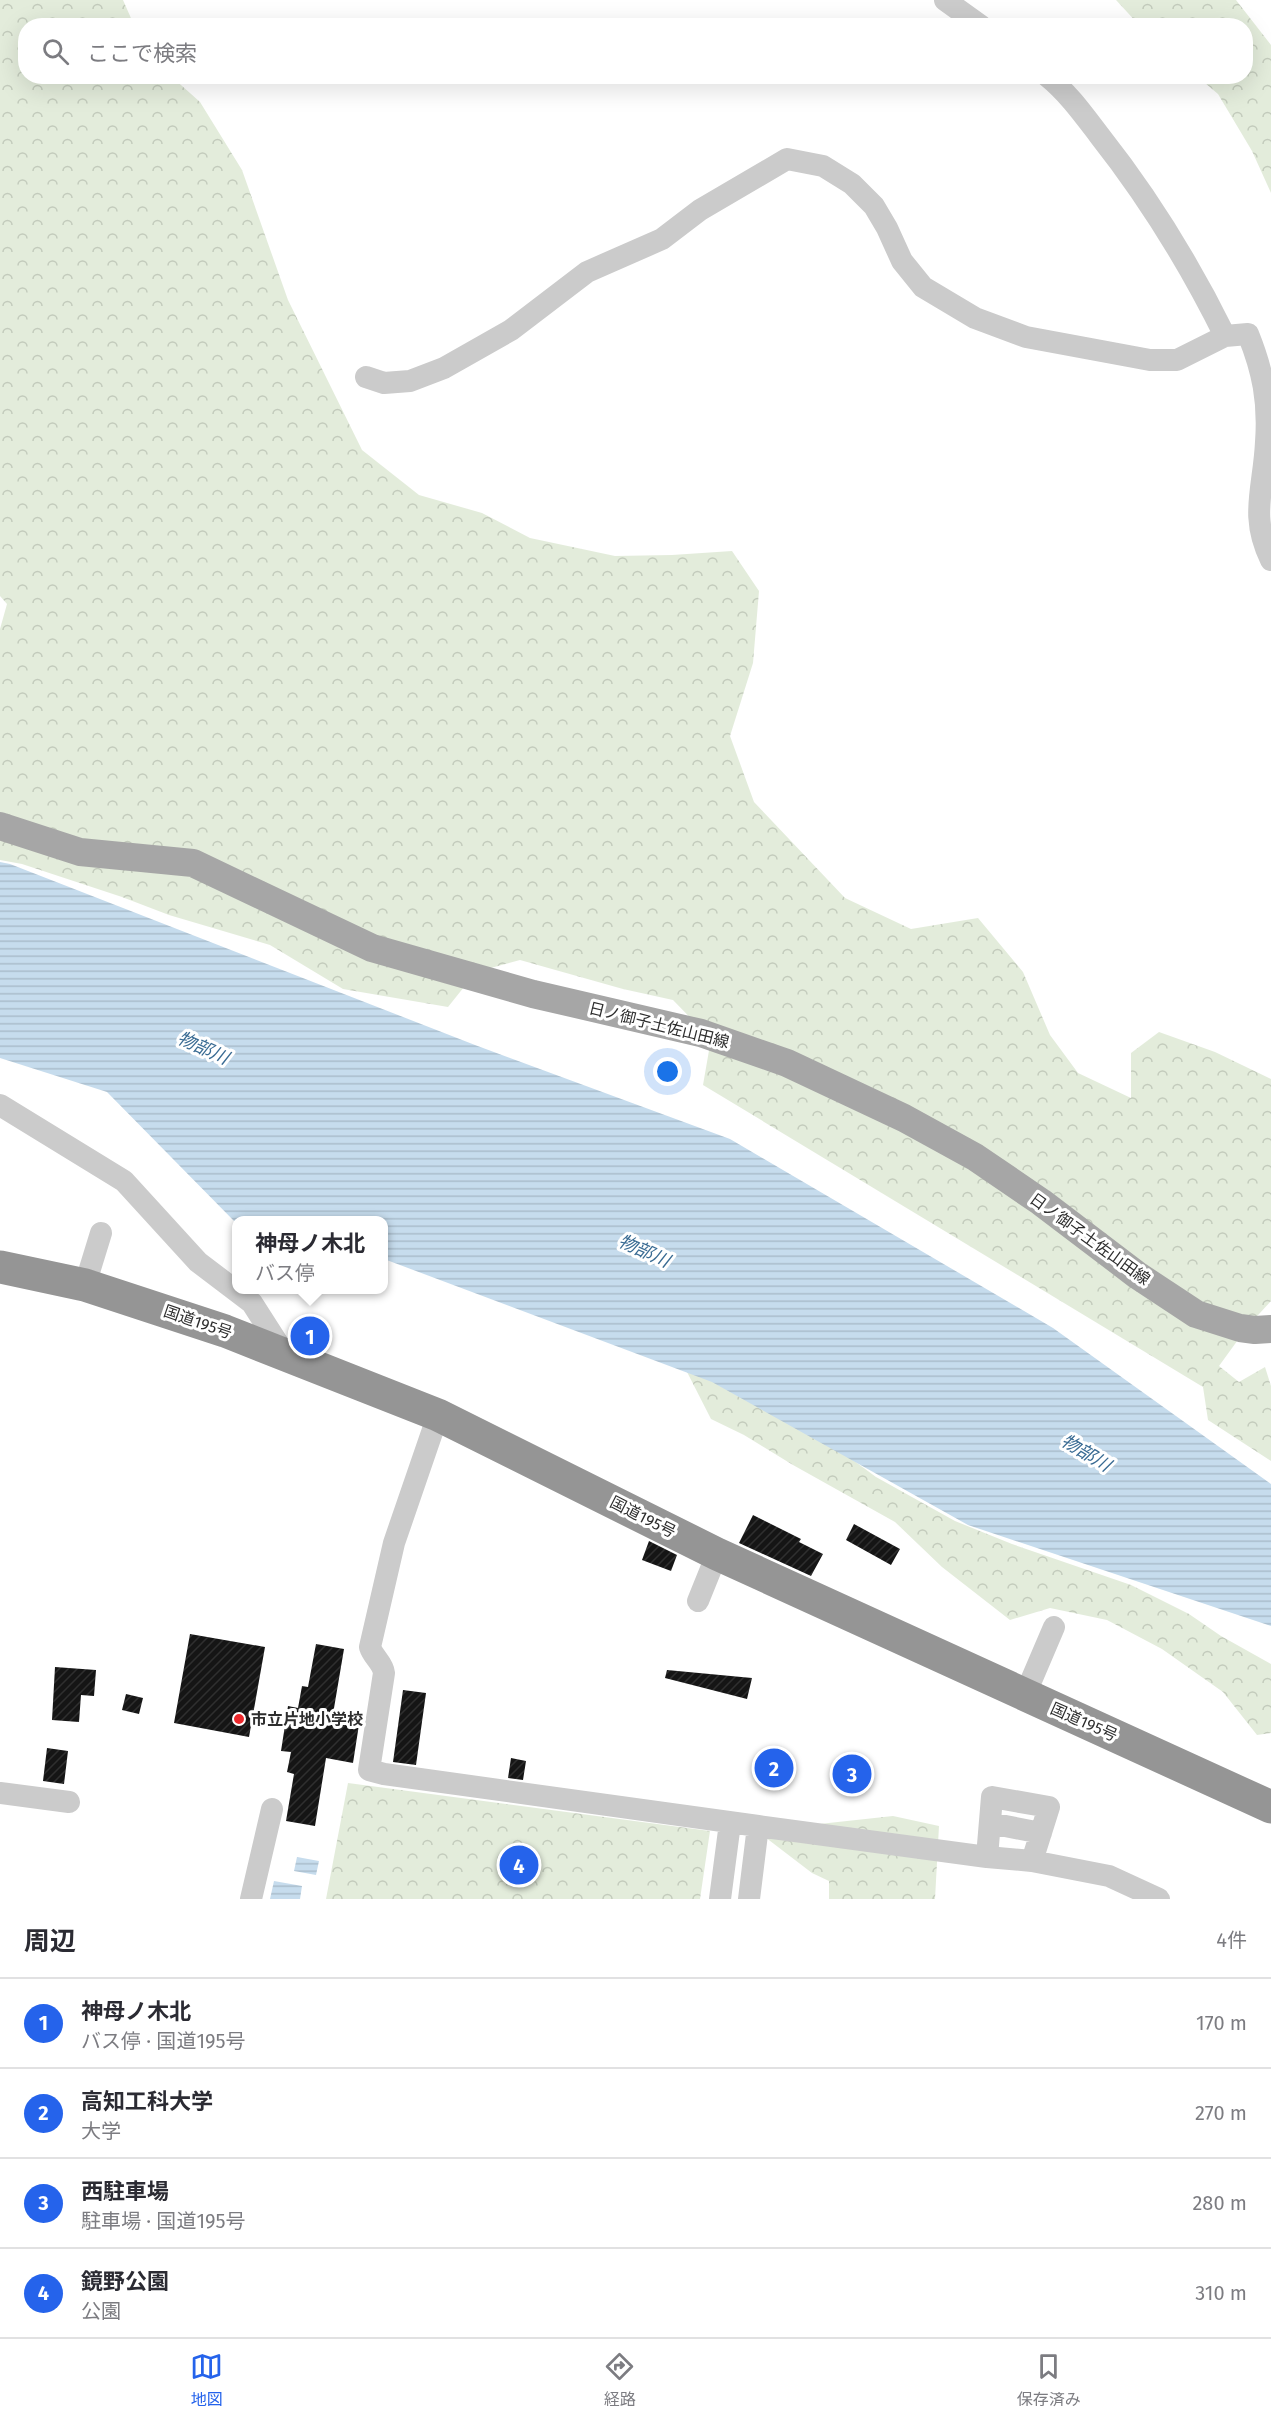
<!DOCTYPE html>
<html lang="ja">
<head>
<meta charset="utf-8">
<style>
	:root { --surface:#fff; --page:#f2f2f3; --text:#2b2b33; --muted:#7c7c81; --line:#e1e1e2; --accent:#2563eb }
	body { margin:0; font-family:"Fira Sans","Noto Sans JP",sans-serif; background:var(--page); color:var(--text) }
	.you { position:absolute; left:668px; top:1072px; width:21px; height:21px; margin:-15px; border:4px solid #fff; border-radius:50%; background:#1a73e8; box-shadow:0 0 0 9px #1a73e833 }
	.badge { display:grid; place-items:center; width:39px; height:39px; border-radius:50%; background:var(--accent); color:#fff; font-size:20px; font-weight:700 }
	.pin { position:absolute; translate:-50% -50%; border:3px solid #fff; box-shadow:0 2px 6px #0006 }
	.popup { position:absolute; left:232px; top:1216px; width:156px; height:78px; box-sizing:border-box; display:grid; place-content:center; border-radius:12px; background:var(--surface); filter:drop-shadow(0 2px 4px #0005); font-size:20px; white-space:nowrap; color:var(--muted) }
	.popup b { font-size:22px; color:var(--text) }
	.popup::after { content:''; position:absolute; left:50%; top:100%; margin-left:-12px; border:12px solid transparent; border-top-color:var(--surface) }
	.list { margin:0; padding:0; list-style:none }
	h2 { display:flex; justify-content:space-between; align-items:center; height:78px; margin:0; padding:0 24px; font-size:26px }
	h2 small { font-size:20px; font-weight:400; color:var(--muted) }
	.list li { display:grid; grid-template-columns:39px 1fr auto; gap:18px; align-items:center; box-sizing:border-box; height:90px; padding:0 24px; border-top:2px solid var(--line) }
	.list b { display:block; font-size:22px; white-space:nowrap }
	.list p { margin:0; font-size:20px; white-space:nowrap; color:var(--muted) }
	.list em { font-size:20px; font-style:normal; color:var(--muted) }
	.icon { flex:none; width:33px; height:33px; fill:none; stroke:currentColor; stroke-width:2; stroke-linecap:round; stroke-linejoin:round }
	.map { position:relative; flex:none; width:1271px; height:1899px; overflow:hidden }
	.search { position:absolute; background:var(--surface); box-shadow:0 6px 24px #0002; left:18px; right:18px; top:18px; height:66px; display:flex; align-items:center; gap:15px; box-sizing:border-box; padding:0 21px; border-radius:24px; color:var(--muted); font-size:22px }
	.sheet { height:438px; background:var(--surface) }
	nav { display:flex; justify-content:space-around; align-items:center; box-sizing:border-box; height:84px; border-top:2px solid var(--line); background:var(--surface); font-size:16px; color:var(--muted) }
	nav a { display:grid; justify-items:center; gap:3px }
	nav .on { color:var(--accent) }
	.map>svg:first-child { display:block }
	.forest { fill:url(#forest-crowns) }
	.water { fill:url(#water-rules) }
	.building { fill:url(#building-hatch) }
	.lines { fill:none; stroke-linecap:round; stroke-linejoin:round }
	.minor { stroke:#cbcbcb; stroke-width:22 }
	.major { stroke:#a6a6a6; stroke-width:28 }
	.highway { stroke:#959595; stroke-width:33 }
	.poi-dot { fill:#ec282c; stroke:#fff; stroke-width:2 }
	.labels { text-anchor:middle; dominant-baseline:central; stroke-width:6; stroke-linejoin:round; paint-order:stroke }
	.street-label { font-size:16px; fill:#2e2e2e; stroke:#fff }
	.poi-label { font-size:16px; font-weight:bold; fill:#2e2e2e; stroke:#fff; text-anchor:start }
	.water-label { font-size:18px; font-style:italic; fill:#396b93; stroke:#fff }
</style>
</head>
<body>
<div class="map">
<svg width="1271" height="1899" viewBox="0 0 1271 1899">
	<defs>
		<pattern id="forest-crowns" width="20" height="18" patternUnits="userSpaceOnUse" patternTransform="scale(1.5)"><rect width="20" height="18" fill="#e3ecdb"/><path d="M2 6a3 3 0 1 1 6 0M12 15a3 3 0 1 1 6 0" fill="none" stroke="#c3cbbc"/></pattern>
		<pattern id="water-rules" width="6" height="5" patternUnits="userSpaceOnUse" patternTransform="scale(1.5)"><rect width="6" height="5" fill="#c6dced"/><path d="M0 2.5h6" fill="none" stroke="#aabdcc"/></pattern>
		<pattern id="building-hatch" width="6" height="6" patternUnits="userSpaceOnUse" patternTransform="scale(1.5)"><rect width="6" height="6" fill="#151515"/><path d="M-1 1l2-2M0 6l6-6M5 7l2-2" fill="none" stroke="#2f2f2f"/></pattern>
	</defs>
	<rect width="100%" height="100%" fill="#fff"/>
	<path class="forest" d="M 0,0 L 123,0 L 134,25 L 26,26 L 26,76 L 172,77 L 200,102 L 242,170 L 288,300 L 362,450 L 419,495 L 482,513 L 530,538 L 615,556 L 672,555 L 732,551 L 759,591 L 753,663 L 730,736 L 754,802 L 845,898 L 911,929 L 978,918 L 1023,972 L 1050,1035 L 1078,1073 L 1131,1098 L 1131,1053 L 1159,1032 L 1215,1052 L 1271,1079 L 1271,1301 L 1248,1326 L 1219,1366 L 1239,1382 L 1265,1367 L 1271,1386 L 1271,1461 L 1208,1420 L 1203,1387 L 703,1085 L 711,1039 L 673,1000 L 623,989 L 520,960 L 476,972 L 448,1007 L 343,989 L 270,945 L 169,915 L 122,897 L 22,864 L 0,860 L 0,629 L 7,604 L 0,596 Z
		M 1116,0 L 1236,0 L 1271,45 L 1271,193 L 1252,151 L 1218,94 L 1198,77 L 1246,76 L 1246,26 L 1139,25 Z
		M 686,1370 L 733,1381 L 815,1432 L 876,1477 L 955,1521 L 1012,1544 L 1131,1585 L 1189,1614 L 1221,1636 L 1271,1664 L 1271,1733 L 1257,1735 L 1223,1692 L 1162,1649 L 1107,1620 L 1050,1608 L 1010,1620 L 942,1567 L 895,1522 L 793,1465 L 744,1435 L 711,1419 Z
		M 348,1783 L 710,1831 L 700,1899 L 326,1899 Z
		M 893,1816 L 939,1826 L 935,1899 L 829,1899 L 829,1881 L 812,1873 L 761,1834 L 801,1826 Z"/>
	<path class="water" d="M 0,862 L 10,864 L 475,1045 L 730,1139 L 1053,1328 L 1271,1484 L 1271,1626 L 968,1525 L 712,1382 L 384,1259 L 383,1220 L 236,1220 L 236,1223 L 107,1092 L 0,1058 Z
		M 297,1857 L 319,1861 L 316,1875 L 294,1871 Z
		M 274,1881 L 302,1886 L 300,1899 L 270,1899 Z"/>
	<path class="building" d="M 753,1515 L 801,1539 L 799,1542 L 823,1554 L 811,1576 L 739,1543 Z
		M 854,1524 L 900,1549 L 891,1565 L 846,1540 Z
		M 649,1541 L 677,1555 L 671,1571 L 642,1560 Z
		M 190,1634 L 265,1647 L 249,1737 L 174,1723 Z
		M 316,1644 L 344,1649 L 333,1714 L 360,1718 L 353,1763 L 326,1758 L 315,1826 L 286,1821 L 294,1774 L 287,1772 L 291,1752 L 281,1751 L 288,1706 L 298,1708 L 302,1686 L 308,1687 Z
		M 55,1667 L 96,1670 L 94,1696 L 81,1695 L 79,1722 L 52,1720 Z
		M 667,1670 L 752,1678 L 747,1699 L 665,1678 Z
		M 403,1690 L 426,1693 L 416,1765 L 393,1762 Z
		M 126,1694 L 143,1698 L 139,1714 L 122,1710 Z
		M 47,1748 L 68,1751 L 64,1784 L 43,1781 Z
		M 511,1758 L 526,1761 L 523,1780 L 508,1778 Z"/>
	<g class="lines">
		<path class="minor" d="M 945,0 L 981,26
			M 1047,76 C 1068,93 1083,114 1099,135 C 1148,197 1190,265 1225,336
			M 366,377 L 384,383 L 410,381 L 444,368 L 511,330 L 587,272 L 662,239 L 700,210 L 787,159 L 823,166 L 852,184 L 874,206 L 887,228 L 902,261 L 923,287 L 975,318 L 1026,337 L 1150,360 L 1177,360 L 1225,336 L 1248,334 C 1263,371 1269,402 1266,442 C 1264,488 1249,516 1271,560
			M 0,1105 L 124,1181 L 198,1262 L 252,1303 L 284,1353
			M 85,1285 L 101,1233
			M 438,1415 L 394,1543 L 370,1647 C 373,1657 383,1663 384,1673 L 369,1770 L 384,1774 L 758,1826 L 987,1857 L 1032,1861 L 1109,1876 L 1159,1899
			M 698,1601 L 717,1554
			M 1025,1695 L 1054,1627
			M 0,1793 L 69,1802
			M 990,1823 L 1041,1833
			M 987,1857 L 992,1797 L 1049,1807 L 1032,1861
			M 251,1899 L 272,1809
			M 720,1899 L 730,1823
			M 749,1899 L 758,1826"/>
		<path class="major" d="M 0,826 L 80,852 L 193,863 L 372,948 L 533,994 L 701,1033 L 787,1063 L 904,1118 L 975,1157 L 1041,1202 L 1137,1275 L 1196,1314 L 1240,1328 L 1255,1330 L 1271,1329"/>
		<path class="highway" d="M 0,1267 L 85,1285 L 225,1331 L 438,1415 L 717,1554 L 1271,1807"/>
	</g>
	<circle class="poi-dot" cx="239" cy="1719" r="6"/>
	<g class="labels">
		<g class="street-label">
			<text transform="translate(659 1025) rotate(14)">日ノ御子土佐山田線</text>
			<text transform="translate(1090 1239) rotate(36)">日ノ御子土佐山田線</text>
			<text transform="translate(198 1322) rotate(19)">国道195号</text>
			<text transform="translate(643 1517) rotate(27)">国道195号</text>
			<text transform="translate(1084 1722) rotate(24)">国道195号</text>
		</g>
		<g class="poi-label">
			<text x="251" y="1719">市立片地小学校</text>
		</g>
		<g class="water-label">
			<text transform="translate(203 1048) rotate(24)">物部川</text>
			<text transform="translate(644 1251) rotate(24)">物部川</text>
			<text transform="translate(1086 1453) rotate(31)">物部川</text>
		</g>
	</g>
</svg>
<div class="you"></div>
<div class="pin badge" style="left:310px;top:1336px">1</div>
<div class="popup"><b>神母ノ木北</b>バス停</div>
<div class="pin badge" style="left:774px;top:1768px">2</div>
<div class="pin badge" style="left:852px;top:1774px">3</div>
<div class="pin badge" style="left:519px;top:1865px">4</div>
<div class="search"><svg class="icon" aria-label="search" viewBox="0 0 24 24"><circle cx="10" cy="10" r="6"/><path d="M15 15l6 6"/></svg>ここで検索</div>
</div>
<section class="sheet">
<h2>周辺<small>4件</small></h2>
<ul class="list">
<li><span class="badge">1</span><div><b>神母ノ木北</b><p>バス停 · 国道195号</p></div><em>170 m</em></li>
<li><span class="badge">2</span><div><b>高知工科大学</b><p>大学</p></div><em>270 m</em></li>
<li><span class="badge">3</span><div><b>西駐車場</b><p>駐車場 · 国道195号</p></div><em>280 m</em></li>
<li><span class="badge">4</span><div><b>鏡野公園</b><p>公園</p></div><em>310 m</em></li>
</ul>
</section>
<nav>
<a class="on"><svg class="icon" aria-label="map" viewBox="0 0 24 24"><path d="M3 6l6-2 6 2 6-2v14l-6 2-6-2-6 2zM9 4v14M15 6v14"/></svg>地図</a>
<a><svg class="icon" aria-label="directions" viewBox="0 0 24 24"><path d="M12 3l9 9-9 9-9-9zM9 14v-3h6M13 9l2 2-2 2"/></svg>経路</a>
<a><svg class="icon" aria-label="saved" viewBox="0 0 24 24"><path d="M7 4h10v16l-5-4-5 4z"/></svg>保存済み</a>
</nav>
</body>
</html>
